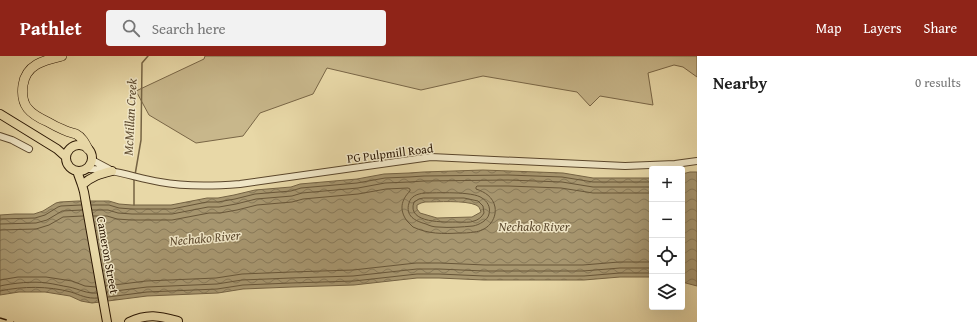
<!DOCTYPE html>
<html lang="en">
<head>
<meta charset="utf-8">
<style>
	:root { --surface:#fff; --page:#f2f2f2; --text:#222; --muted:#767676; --line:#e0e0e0; --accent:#8f2418 }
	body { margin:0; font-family:"Gentium Book Plus",serif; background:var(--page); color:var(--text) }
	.controls { position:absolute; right:12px; bottom:12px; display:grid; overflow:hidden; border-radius:4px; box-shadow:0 4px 16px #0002 }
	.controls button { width:36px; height:36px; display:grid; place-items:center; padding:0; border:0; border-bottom:1px solid var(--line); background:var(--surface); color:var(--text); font:20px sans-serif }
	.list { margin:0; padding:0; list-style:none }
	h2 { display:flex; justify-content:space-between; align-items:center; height:52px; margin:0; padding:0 16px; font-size:17px }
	h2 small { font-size:13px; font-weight:400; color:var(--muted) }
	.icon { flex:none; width:22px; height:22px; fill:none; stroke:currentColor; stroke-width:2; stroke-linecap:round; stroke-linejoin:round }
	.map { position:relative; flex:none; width:697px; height:266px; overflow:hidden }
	header { display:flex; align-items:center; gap:24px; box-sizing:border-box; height:56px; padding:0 20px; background:var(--accent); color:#fff }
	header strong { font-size:19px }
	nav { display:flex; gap:22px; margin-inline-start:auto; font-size:14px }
	.search { width:280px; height:36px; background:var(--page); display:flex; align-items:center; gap:10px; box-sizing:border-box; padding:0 14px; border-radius:4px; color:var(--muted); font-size:15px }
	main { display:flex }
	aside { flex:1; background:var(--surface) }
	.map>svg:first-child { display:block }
	.park { fill:#c8b78b; stroke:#796646 }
	.water { fill:url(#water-waves); stroke:#756343; fill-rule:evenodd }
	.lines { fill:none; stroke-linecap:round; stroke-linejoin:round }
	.shore { stroke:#685638; stroke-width:1 }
	.stream { stroke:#756343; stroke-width:1.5 }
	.minor-casing { stroke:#5a462b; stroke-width:8 }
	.major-casing { stroke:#2a1602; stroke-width:10 }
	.highway-casing { stroke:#2a1602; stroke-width:10 }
	.minor { stroke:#f0e6c6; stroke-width:6 }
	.major { stroke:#e8d8a7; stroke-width:8 }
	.highway { stroke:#e8d8a7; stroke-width:9 }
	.rail { stroke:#2a1602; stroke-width:1.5; stroke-dasharray:7 7; stroke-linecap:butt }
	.labels { text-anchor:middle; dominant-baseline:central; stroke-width:3; stroke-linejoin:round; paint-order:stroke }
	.street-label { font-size:12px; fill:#2a1602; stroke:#f0e6c6 }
	.water-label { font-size:13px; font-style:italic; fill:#5c492e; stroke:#f0e6c6 }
</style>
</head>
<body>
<header>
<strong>Pathlet</strong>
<div class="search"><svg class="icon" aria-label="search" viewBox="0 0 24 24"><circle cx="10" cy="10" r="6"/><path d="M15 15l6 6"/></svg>Search here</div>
<nav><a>Map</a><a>Layers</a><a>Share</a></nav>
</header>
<main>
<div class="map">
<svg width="697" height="266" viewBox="0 0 697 266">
	<defs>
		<pattern id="water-waves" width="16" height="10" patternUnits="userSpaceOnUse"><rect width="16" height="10" fill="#a7966f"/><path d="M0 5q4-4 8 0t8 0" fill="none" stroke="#887959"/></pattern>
	</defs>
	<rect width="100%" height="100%" fill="#e8d8a7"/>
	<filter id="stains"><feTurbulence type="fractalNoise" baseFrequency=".005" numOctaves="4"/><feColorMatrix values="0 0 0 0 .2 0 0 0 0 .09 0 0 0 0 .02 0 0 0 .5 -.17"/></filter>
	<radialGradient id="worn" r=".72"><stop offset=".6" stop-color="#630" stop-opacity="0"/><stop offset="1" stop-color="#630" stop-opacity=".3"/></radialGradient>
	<path class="park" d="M 205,0 L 697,0 L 697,21 L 683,11 L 674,9 L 648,17 L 653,49 L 600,40 L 590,50 L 577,36 L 483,20 L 421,34 L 327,12 L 313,38 L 260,57 L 243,80 L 196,87 L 149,59 L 136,35 L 204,3 Z"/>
	<path class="water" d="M 483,114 L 563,117 L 593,122 L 652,122 L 652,221 L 620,221 L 584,224 L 484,224 L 439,222 L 417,222 L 354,229 L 292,231 L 243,233 L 218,237 L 147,240 L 92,247 L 81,245 L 70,240 L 45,236 L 19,236 L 0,239 L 0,159 L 15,158 L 34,158 L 43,155 L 56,147 L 60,146 L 78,145 L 109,145 L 119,148 L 132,149 L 171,149 L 207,142 L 218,142 L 234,139 L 255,134 L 291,131 L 300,128 L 357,123 L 384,118 L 409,117 L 423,116 ZM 425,146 C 437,146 465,144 476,149 C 479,150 480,153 481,156 L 472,161 L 437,162 L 420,157 L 417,153 L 417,149 L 421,147 Z
		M 690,116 L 697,116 L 697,230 L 682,226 L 682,118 Z"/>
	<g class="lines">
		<path class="shore" d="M 424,137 C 436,137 473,135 482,142 C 487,145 491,151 489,158 C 488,164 479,169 473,170 C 462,171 450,172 438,171 C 434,171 430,170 426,168 C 415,165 405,160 409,147 C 411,140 417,138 424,137 Z
			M 424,142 L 464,142 L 478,145 L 483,150 L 484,157 C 482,161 478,164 474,165 C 470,167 463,166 458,166 C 446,166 406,168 414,146 L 419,143 Z
			M 91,149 L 109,149 L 119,152 L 132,153 L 172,153 L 207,146 L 218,146 L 235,143 L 255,138 L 291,135 L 301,132 L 357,127 L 385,122 L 409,121 L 424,120 L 508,119 L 562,121 L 593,126 L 652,126
			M 92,154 L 108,154 L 118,157 L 132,158 L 172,158 L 208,151 L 219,151 L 236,148 L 256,143 L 292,140 L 302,137 L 358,132 L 385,127 L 409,126 L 424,125 L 508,124 L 562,126 L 593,131 L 652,131
			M 93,160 L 107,160 L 117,163 L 131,164 L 172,164 L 209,157 L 220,157 L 237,154 L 257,149 L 292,146 L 303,143 L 358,138 L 386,133 L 408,132 L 410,133 L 410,135 C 401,144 399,154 407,165 C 409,167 411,169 413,171 C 428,178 443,178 459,177 C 464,177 469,177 474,176 C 487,175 497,164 495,151 C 493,141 485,136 476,133 L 476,131 L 477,130 L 508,130 L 561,132 L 593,137 L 652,137
			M 0,163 L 35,162 L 45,159 L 58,151 L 61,150 L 81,149
			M 0,168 L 36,167 L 47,164 L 62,155 L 82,154
			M 0,174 L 36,173 L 49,169 L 63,161 L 83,160
			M 0,224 L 18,221 L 46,221 L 72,225 L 85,230 L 96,231
			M 0,230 C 13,227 34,225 47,227 C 55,228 62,230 69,231 C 79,233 87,238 97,237
			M 106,230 L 146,225 L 216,222 L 242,218 L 291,216 L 353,214 L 416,207 L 440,207 L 485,209 L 583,209 L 619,206 L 652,206
			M 0,235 C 23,230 48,230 71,236 C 80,239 87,243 98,242
			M 107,236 L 147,231 L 217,228 L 242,224 L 291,222 L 353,220 L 417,213 L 439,213 L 484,215 L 583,215 L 620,212 L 652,212
			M 108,241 L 147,236 L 217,233 L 243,229 L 291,227 L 354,225 L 417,218 L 439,218 L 484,220 L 584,220 L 620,217 L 652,217"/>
		<path class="stream" d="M 135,119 L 141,84 L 142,7 L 148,0
			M 134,149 L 134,123"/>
		<defs>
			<path id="minor" d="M 0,80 L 12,84 L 29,93
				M 92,104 L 109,113
				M 87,113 C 110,112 136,122 160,126 C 186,131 214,130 240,128 L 431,101 L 625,110 L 675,108 L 697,105"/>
			<path id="major" d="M 0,58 L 57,93 L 66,101
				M66 102a13 13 0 1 1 26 0a13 13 0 1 1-26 0Z
				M 77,115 L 82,129 L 84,136 L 107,266
				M 82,129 C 92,120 100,118 112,115
				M 129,266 C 148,257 159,260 178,265 L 178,266"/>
			<path id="highway" d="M 62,0 C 45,4 26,8 23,29 C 20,50 30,58 48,66 C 53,69 59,72 64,74 C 68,76 73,77 76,78 C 82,81 85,87 88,93"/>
		</defs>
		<use href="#minor" class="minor-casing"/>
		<use href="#major" class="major-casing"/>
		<use href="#highway" class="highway-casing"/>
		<use href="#minor" class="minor"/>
		<use href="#major" class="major"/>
		<use href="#highway" class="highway"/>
		<path class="rail" d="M 0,262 L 14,266"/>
	</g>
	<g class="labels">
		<g class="street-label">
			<text transform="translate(390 97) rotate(-7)">PG Pulpmill Road</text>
			<text transform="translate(108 199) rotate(80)">Cameron Street</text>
		</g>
		<g class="water-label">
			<text transform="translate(130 61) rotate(-87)">McMillan Creek</text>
			<text x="534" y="170">Nechako River</text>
			<text transform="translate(205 182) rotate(-5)">Nechako River</text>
		</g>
	</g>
	<rect width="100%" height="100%" filter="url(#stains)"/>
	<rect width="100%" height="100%" fill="url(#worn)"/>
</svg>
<div class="controls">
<button>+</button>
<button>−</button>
<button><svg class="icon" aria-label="locate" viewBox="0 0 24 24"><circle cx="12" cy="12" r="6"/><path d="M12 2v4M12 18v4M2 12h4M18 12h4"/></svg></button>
<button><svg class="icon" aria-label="layers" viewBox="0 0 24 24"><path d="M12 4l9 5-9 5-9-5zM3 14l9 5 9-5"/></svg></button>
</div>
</div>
<aside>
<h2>Nearby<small>0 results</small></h2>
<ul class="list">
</ul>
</aside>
</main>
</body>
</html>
